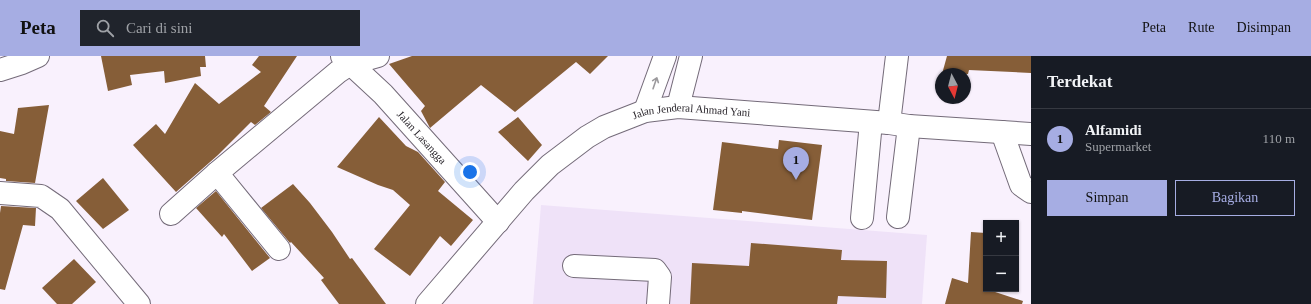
<!DOCTYPE html>
<html lang="id">
<head>
<meta charset="utf-8">
<style>
	:root { --surface:#171b24; --page:#20242c; --text:#f1f3f6; --muted:#9ea1a6; --line:#363941; --accent:#a6ade3 }
	body { margin:0; font-family:Georgia,serif; background:var(--page); color:var(--text) }
	.controls { position:absolute; right:12px; bottom:12px; display:grid; overflow:hidden; border-radius:0px; box-shadow:0 1px 3px #0004 }
	.controls button { width:36px; height:36px; display:grid; place-items:center; padding:0; border:0; border-bottom:1px solid var(--line); background:var(--surface); color:var(--text); font:20px sans-serif }
	.compass { position:absolute; left:935px; top:12px; width:36px; height:36px; border-radius:50%; background:var(--surface); box-shadow:0 1px 3px #0004; rotate:173deg }
	.you { position:absolute; left:470px; top:116px; width:14px; height:14px; margin:-10px; border:3px solid #fff; border-radius:50%; background:#1a73e8; box-shadow:0 0 0 6px #1a73e833 }
	.badge { display:grid; place-items:center; width:26px; height:26px; border-radius:50%; background:var(--accent); color:#111; font-size:13px; font-weight:700 }
	.pin { position:absolute; translate:-50% -33px; filter:drop-shadow(0 1px 2px #0008) }
	.pin::after { content:''; position:absolute; top:21px; width:14px; height:12px; background:inherit; clip-path:polygon(0 0,100% 0,50% 100%) }
	.list { margin:0; padding:0; list-style:none }
	h2 { display:flex; justify-content:space-between; align-items:center; height:52px; margin:0; padding:0 16px; font-size:17px }
	h2 small { font-size:13px; font-weight:400; color:var(--muted) }
	.list li { display:grid; grid-template-columns:26px 1fr auto; gap:12px; align-items:center; box-sizing:border-box; height:60px; padding:0 16px; border-top:1px solid var(--line) }
	.list b { display:block; font-size:15px; white-space:nowrap }
	.list p { margin:0; font-size:13px; white-space:nowrap; color:var(--muted) }
	.list em { font-size:13px; font-style:normal; color:var(--muted) }
	.actions { display:flex; gap:8px; padding:12px 16px }
	.actions a { flex:1; padding:9px 0; border:1px solid var(--accent); border-radius:0px; text-align:center; font-size:14px; color:var(--accent) }
	.actions .main { background:var(--accent); color:#111 }
	.icon { flex:none; width:22px; height:22px; fill:none; stroke:currentColor; stroke-width:2; stroke-linecap:round; stroke-linejoin:round }
	.map { position:relative; flex:none; width:1031px; height:248px; overflow:hidden }
	header { display:flex; align-items:center; gap:24px; box-sizing:border-box; height:56px; padding:0 20px; background:var(--accent); color:#111 }
	header strong { font-size:19px }
	nav { display:flex; gap:22px; margin-inline-start:auto; font-size:14px }
	.search { width:280px; height:36px; background:var(--page); display:flex; align-items:center; gap:10px; box-sizing:border-box; padding:0 14px; border-radius:0px; color:var(--muted); font-size:15px }
	main { display:flex }
	aside { flex:1; background:var(--surface) }
	.map>svg:first-child { display:block }
	.built { fill:#efe2f8 }
	.building { fill:#865e38 }
	.lines { fill:none; stroke-linecap:round; stroke-linejoin:round }
	.minor-casing { stroke:#746b79; stroke-width:24 }
	.major-casing { stroke:#746b79; stroke-width:24 }
	.highway-casing { stroke:#746b79; stroke-width:24 }
	.minor { stroke:#fff; stroke-width:22 }
	.major { stroke:#fff; stroke-width:22 }
	.highway { stroke:#fff; stroke-width:22 }
	.oneway { stroke:#9c9a9d }
	.labels { text-anchor:middle; dominant-baseline:central; stroke-width:4; stroke-linejoin:round; paint-order:stroke }
	.street-label { font-size:11px; fill:#231f25; stroke:#fff }
</style>
</head>
<body>
<header>
<strong>Peta</strong>
<div class="search"><svg class="icon" aria-label="search" viewBox="0 0 24 24"><circle cx="10" cy="10" r="6"/><path d="M15 15l6 6"/></svg>Cari di sini</div>
<nav><a>Peta</a><a>Rute</a><a>Disimpan</a></nav>
</header>
<main>
<div class="map">
<svg width="1031" height="248" viewBox="0 0 1031 248">
	<rect width="100%" height="100%" fill="#f9f1fd"/>
	<path class="built" d="M 541,149 L 927,179 L 922,248 L 533,248 Z"/>
	<path class="building" d="M 101,0 L 205,0 L 206,11 L 200,11 L 201,20 L 165,27 L 164,15 L 130,19 L 132,29 L 108,35 Z
		M 259,0 L 297,0 L 264,50 L 271,56 L 255,69 L 251,66 L 218,99 L 176,136 L 133,89 L 156,68 L 165,78 L 195,27 L 219,48 L 261,16 L 252,9 Z
		M 412,0 L 608,0 L 590,18 L 576,6 L 515,56 L 481,29 L 430,72 L 421,55 L 425,50 L 389,8 Z
		M 947,0 L 1031,0 L 1031,17 L 969,14 L 968,18 L 942,18 Z
		M 49,49 L 35,127 L 6,125 L 6,123 L 0,122 L 0,75 L 14,78 L 18,52 Z
		M 379,61 L 406,90 L 418,96 L 445,126 L 438,135 L 473,164 L 451,190 L 440,180 L 410,220 L 374,193 L 410,149 L 393,134 L 378,129 L 337,111 Z
		M 518,61 L 542,89 L 528,105 L 498,76 Z
		M 779,84 L 822,89 L 812,164 L 742,155 L 742,157 L 713,154 L 722,86 L 778,93 Z
		M 103,122 L 129,154 L 103,173 L 76,145 Z
		M 293,128 L 310,147 L 332,176 L 350,203 L 352,202 L 386,248 L 339,248 L 321,224 L 324,222 L 291,186 L 290,187 L 261,152 Z
		M 216,135 L 270,202 L 252,215 L 224,178 L 222,181 L 196,152 Z
		M 1,150 L 36,152 L 35,170 L 23,169 L 5,234 L 0,233 L 0,157 Z
		M 971,176 L 986,177 L 986,233 L 1023,245 L 1022,248 L 945,248 L 952,222 L 968,227 Z
		M 751,187 L 842,194 L 841,204 L 887,205 L 886,242 L 838,240 L 837,248 L 690,248 L 692,207 L 749,210 Z
		M 74,203 L 96,226 L 72,248 L 57,248 L 42,232 Z"/>
	<g class="lines">
		<defs>
			<g id="minor">
				<path id="s1" d="M 342,0 L 383,38 L 498,166"/>
				<path d="M 0,14 L 22,7 L 38,0"/>
				<path d="M 889,67 L 897,0"/>
				<path d="M 1002,76 L 1021,129 L 1031,136"/>
				<path d="M 217,117 L 279,193"/>
				<path d="M 0,137 L 41,140 L 60,153 L 139,248"/>
				<path d="M 171,158 L 217,117 L 338,16 L 350,8 L 378,0"/>
				<path d="M 898,161 L 909,70"/>
				<path d="M 862,162 L 871,66"/>
				<path d="M 574,210 L 655,214 L 660,221 L 658,248"/>
			</g>
			<path id="major" d="M 678,51 L 691,0
				M 645,55 L 665,0"/>
			<g id="highway">
				<path id="s2" d="M 427,248 L 524,135 L 550,109 L 587,81 L 604,71 L 645,55 L 678,51 L 889,67 L 909,70 L 1031,78"/>
			</g>
		</defs>
		<use href="#minor" class="minor-casing"/>
		<use href="#major" class="major-casing"/>
		<use href="#highway" class="highway-casing"/>
		<use href="#minor" class="minor"/>
		<use href="#major" class="major"/>
		<use href="#highway" class="highway"/>
	</g>
	<defs><path id="oneway-shaft" d="M-6 0H5M1.5-3L5.5 0L1.5 3" fill="none" stroke-width="1.6" stroke-linecap="round" stroke-linejoin="round"/></defs>
	<use class="oneway" href="#oneway-shaft" transform="translate(655 27) rotate(-71)"/>
	<g class="labels">
		<g class="street-label">
			<text stroke="none"><textPath href="#s2" startOffset="342">Jalan Jenderal Ahmad Yani</textPath></text>
			<text stroke="none"><textPath href="#s1" startOffset="114">Jalan Lasangga</textPath></text>
		</g>
	</g>
</svg>
<div class="controls">
<button>+</button>
<button>−</button>
</div>
<svg class="compass" viewBox="-18 -18 36 36"><path d="M0-13l5 13h-10z" fill="#e53935"/><path d="M0 13l5-13h-10z" fill="#9ea1a6"/></svg>
<div class="you"></div>
<div class="pin badge" style="left:796px;top:124px">1</div>
</div>
<aside>
<h2>Terdekat<small></small></h2>
<ul class="list">
<li><span class="badge">1</span><div><b>Alfamidi</b><p>Supermarket</p></div><em>110 m</em></li>
</ul>
<div class="actions"><a class="main">Simpan</a><a>Bagikan</a></div>
</aside>
</main>
</body>
</html>
